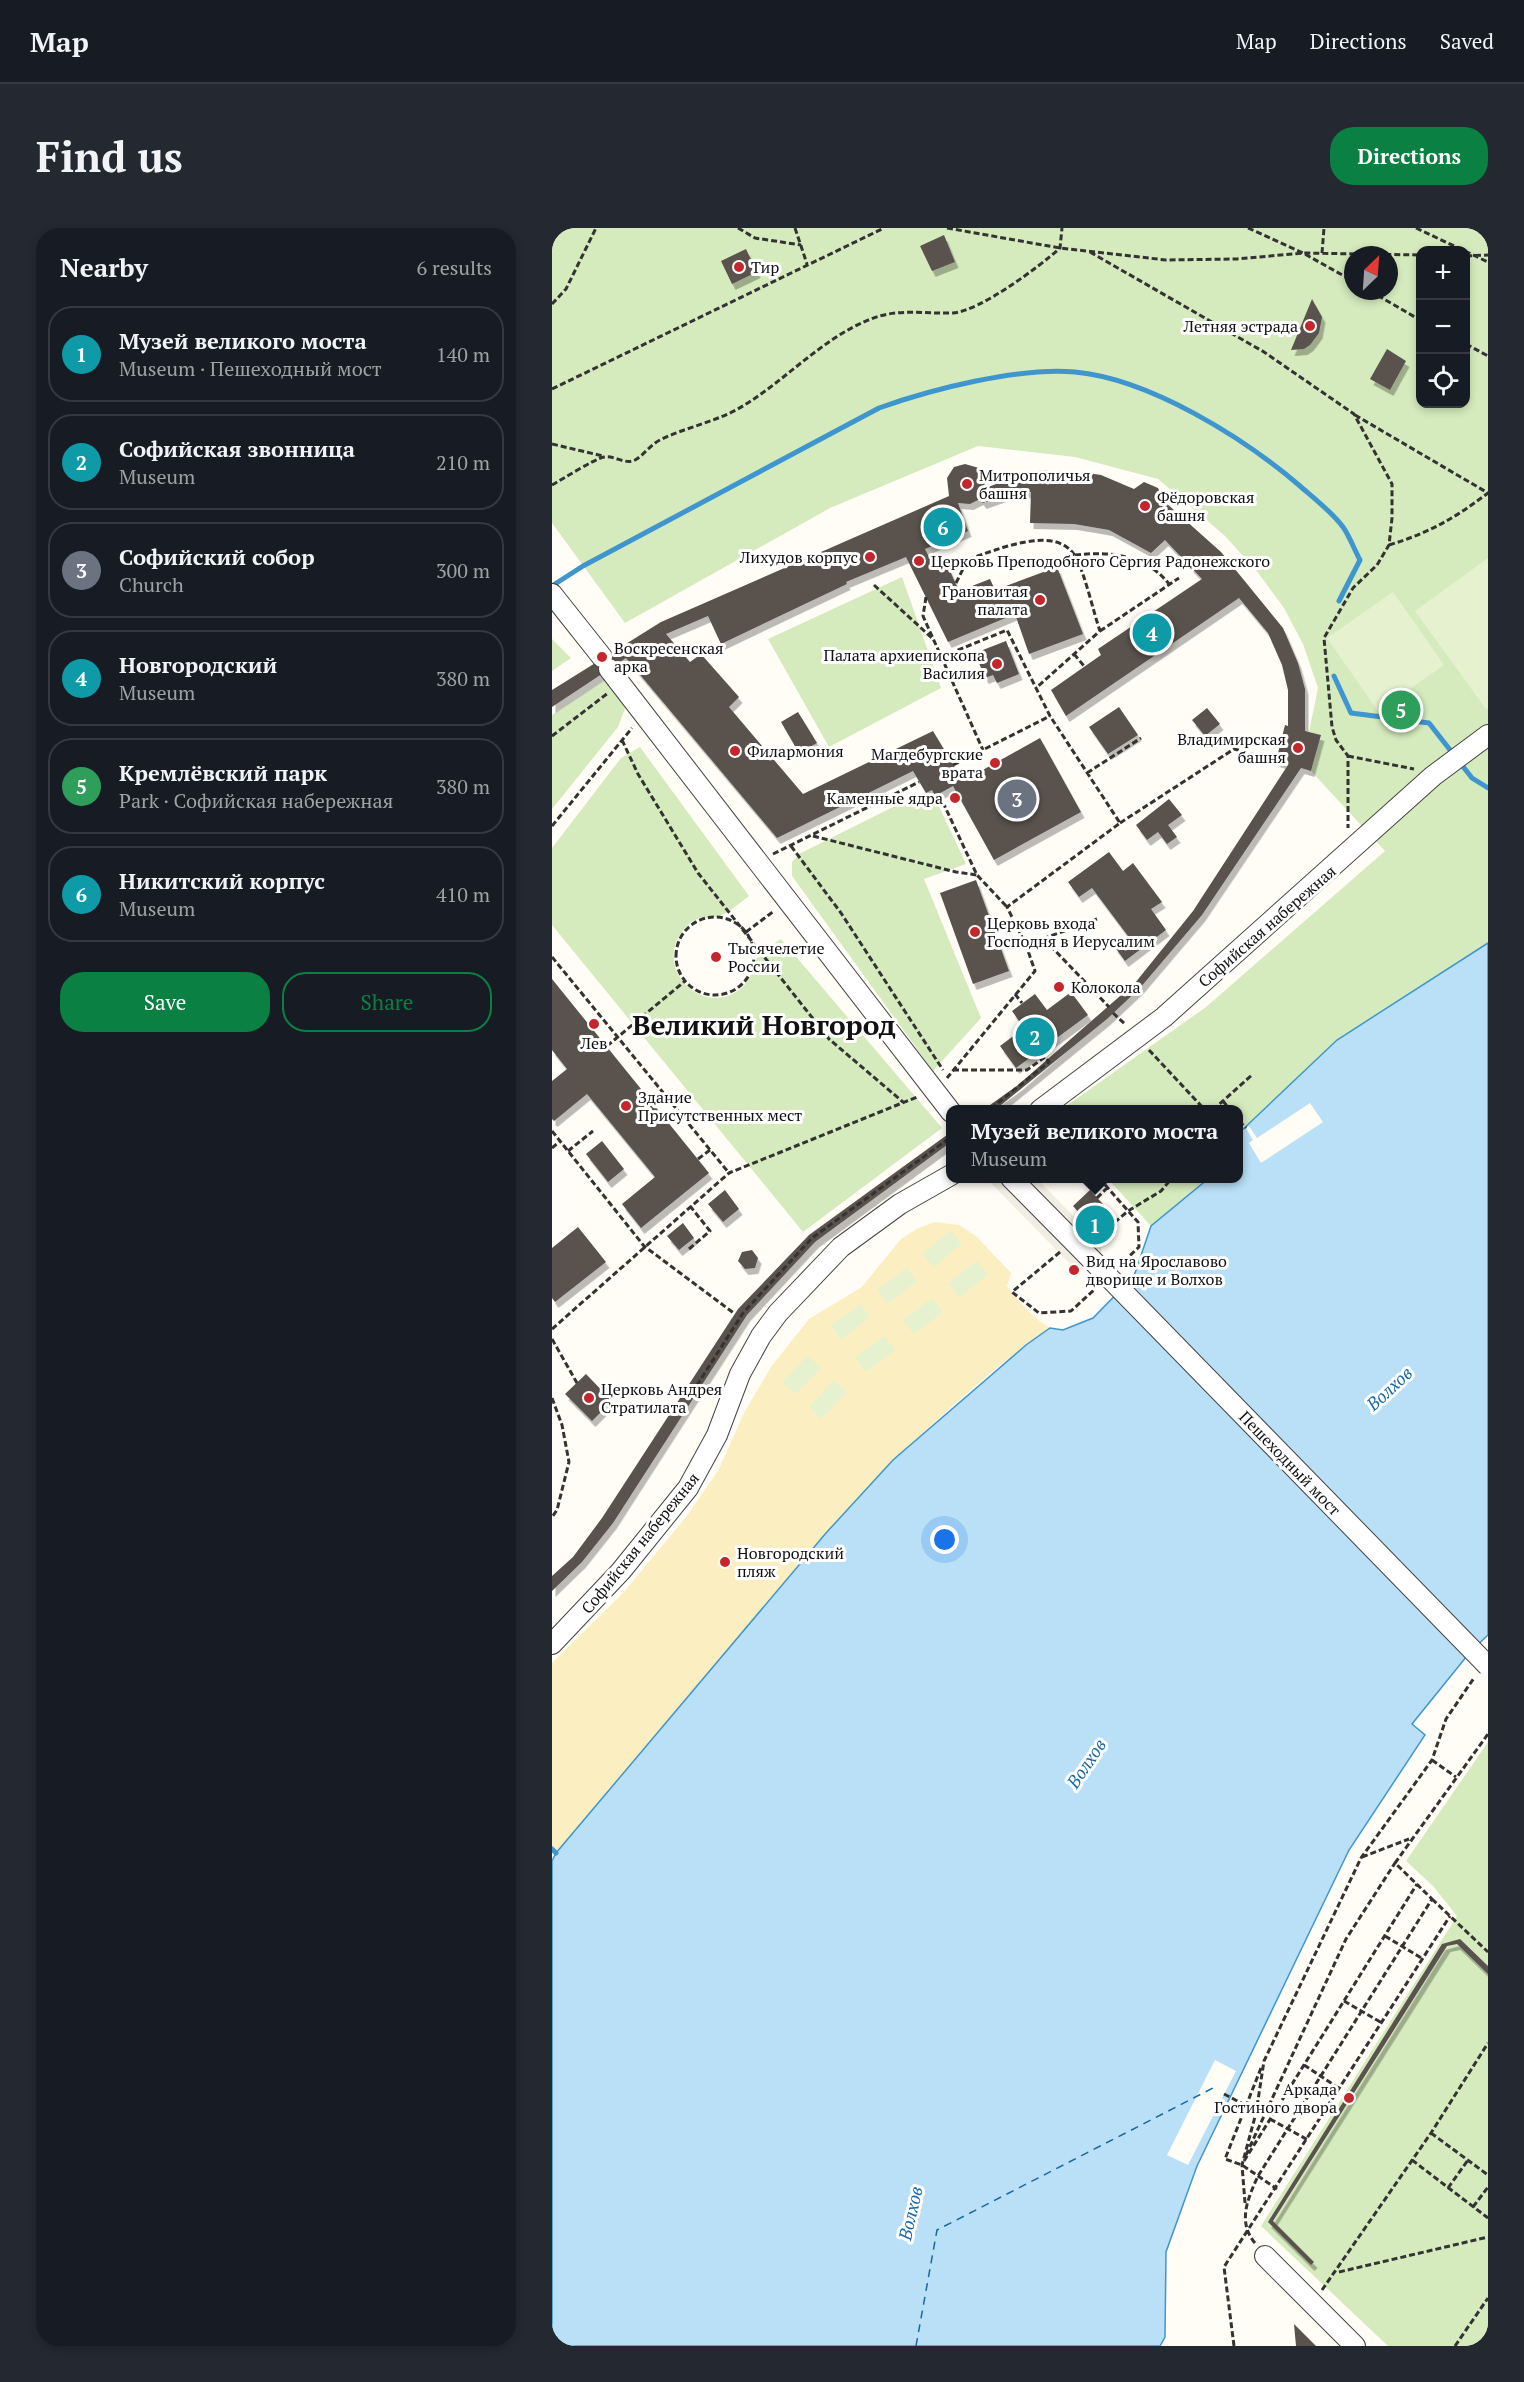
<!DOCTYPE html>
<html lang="en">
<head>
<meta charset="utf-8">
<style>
	:root { --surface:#171b24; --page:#242831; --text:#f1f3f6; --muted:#9ea1a6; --line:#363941; --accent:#0b8043 }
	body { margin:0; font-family:"PT Serif",serif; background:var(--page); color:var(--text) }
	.controls { position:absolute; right:18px; top:18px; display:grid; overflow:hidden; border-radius:12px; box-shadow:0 3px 9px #0003 }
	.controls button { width:54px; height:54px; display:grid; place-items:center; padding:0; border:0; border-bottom:2px solid var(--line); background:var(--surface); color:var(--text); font:30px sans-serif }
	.compass { position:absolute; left:792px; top:18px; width:54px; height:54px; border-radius:50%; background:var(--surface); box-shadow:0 3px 9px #0003; rotate:25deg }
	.you { position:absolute; left:393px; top:1312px; width:21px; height:21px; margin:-15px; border:4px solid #fff; border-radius:50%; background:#1a73e8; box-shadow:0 0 0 9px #1a73e833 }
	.badge { display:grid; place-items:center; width:39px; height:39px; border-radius:50%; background:var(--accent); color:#fff; font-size:20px; font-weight:700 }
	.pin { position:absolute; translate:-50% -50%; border:3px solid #fff; box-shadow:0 2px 6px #0006 }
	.popup { position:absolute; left:394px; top:877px; width:297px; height:78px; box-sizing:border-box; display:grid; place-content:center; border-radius:12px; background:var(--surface); filter:drop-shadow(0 2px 4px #0005); font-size:20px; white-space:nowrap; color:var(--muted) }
	.popup b { font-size:22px; color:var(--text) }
	.popup::after { content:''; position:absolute; left:50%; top:100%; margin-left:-12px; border:12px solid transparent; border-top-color:var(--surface) }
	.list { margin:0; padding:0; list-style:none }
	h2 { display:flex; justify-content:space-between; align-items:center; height:78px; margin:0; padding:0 24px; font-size:26px }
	h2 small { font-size:20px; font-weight:400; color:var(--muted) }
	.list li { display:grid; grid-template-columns:39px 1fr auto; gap:18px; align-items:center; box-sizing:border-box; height:96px; margin:0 12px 12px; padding:0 12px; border:2px solid var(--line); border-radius:24px }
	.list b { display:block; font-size:22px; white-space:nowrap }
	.list p { margin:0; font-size:20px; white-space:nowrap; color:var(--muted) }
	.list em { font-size:20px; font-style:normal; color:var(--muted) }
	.actions { display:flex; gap:12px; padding:18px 24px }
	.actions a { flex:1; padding:14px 0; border:2px solid var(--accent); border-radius:24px; text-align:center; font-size:21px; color:var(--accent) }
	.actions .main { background:var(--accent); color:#fff }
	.icon { flex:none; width:33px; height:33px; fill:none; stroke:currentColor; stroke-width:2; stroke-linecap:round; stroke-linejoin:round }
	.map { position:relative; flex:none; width:936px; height:2118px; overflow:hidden; border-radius:24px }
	header { display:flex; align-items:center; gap:36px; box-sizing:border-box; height:84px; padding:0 30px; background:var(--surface); border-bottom:2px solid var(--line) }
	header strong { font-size:28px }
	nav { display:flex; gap:33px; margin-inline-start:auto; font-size:21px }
	.intro { display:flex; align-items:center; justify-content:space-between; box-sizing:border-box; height:144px; padding:0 36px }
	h1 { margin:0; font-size:42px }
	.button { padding:15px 27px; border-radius:24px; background:var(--accent); color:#fff; font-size:21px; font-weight:700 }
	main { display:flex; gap:36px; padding:0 36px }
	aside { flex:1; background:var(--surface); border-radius:24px; box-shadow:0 3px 9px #0003 }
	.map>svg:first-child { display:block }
	.green { fill:#d5ebbd; fill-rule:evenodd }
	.sand { fill:#fbeec1 }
	.pitch { fill:#e6f2cf }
	.plaza { fill:#f1ede2 }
	.water { fill:#b9e0f7; stroke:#3f96cf; stroke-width:1.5 }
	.pier { fill:#fffdf5 }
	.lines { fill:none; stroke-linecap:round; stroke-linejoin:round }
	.stream { stroke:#3f96cf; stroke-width:5 }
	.ferry { stroke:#1768a6; stroke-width:1.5; stroke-dasharray:8 6; stroke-linecap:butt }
	.building { fill:#5a524d; filter:url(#shadow) }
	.street-casing { stroke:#444; stroke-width:22 }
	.path { stroke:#333; stroke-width:3; stroke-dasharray:6 3; stroke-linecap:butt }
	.street { stroke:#fff; stroke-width:20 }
	.street-bridge-casing { stroke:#444; stroke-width:22; stroke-linecap:butt }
	.street-bridge { stroke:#fff; stroke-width:20 }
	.poi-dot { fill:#c4262e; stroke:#fff; stroke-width:2 }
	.labels { text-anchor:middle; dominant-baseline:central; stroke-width:6; stroke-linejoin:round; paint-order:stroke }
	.poi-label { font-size:16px; fill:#111; stroke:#fff; text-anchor:start }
	.street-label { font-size:16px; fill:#111; stroke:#fff }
	.water-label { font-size:18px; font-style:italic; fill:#1768a6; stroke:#fff }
	.town-label { font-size:28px; font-weight:bold; fill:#111; stroke:#fff }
</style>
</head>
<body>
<header>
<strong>Map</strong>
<nav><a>Map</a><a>Directions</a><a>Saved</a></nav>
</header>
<div class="intro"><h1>Find us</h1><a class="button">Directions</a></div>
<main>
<aside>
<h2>Nearby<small>6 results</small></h2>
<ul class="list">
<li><span class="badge" style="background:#0f9aa8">1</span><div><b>Музей великого моста</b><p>Museum · Пешеходный мост</p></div><em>140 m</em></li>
<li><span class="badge" style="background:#0f9aa8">2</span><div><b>Софийская звонница</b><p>Museum</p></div><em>210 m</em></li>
<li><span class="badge" style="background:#6b7280">3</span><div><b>Софийский собор</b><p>Church</p></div><em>300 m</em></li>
<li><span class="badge" style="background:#0f9aa8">4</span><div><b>Новгородский</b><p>Museum</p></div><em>380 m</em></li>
<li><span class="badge" style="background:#2e9e5b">5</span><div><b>Кремлёвский парк</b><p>Park · Софийская набережная</p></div><em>380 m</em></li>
<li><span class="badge" style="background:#0f9aa8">6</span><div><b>Никитский корпус</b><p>Museum</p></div><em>410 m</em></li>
</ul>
<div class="actions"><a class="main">Save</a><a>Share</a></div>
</aside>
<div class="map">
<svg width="936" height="2118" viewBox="0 0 936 2118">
	<defs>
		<filter id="shadow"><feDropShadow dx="3.5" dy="6" stdDeviation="0" flood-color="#0004"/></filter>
	</defs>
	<rect width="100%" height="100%" fill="#fffdf5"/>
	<path class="green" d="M 0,0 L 936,0 L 936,715 L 785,812 L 687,905 L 687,882 L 510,881 L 654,779 L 833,623 L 759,543 L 769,507 L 757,504 L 766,460 L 751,416 L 732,380 L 704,342 L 672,307 L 606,251 L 523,229 L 426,218 L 278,280 L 73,395 L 0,295 ZM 868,22 L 914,22 L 914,176 L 868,176 ZM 801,27 L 837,27 L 837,63 L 801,63 Z
		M 350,349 L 389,460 L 277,519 L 216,411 Z
		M 0,411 L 19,430 L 0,443 Z
		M 53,452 L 74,478 L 66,499 L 0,581 L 0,487 Z
		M 88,519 L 197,668 C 189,674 179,683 170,687 C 154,693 144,684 130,704 C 104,738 144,785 182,765 C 197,757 199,746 204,732 C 207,724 222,716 229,711 L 390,900 L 251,1004 L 0,697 L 0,620 L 69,530 Z
		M 367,566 L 372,575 L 380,578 L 385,574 L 414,636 L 372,651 L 429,790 L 381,843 L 240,648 L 240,634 L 247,626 Z
		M 556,951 L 656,951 L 599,998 Z
		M 936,1514 L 936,2118 L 836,2118 L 709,1998 L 905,1688 L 881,1658 L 854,1633 Z"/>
	<path class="sand" d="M 383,994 L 407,997 L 424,1008 L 459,1045 L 455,1058 C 468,1075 480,1089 498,1100 C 379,1183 285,1292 192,1402 C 129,1476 66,1550 4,1625 L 0,1618 L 0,1435 L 72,1364 L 134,1289 L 166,1243 L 192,1185 L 219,1139 L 257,1091 L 310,1059 L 348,1012 L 364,1001 Z"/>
	<path class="pitch" d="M 936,330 L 936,480 L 934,481 L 863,383 Z
		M 841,364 L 892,437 L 826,483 L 775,410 Z
		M 399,1003 L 410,1016 L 381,1039 L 370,1025 Z
		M 425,1033 L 436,1047 L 407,1069 L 396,1055 Z
		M 355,1039 L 365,1053 L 336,1076 L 325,1062 Z
		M 380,1070 L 391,1084 L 362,1106 L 351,1092 Z
		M 308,1076 L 318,1089 L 289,1112 L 279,1098 Z
		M 332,1108 L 343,1122 L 314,1144 L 303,1130 Z
		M 256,1127 L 269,1140 L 243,1166 L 230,1154 Z
		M 282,1152 L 295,1164 L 269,1191 L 257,1179 Z"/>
	<path class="plaza" d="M 435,951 L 485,951 L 549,1016 L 549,1024 L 531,1041 L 524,1042 Z"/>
	<path class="water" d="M 936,715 L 936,1407 L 919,1423 L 860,1496 L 873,1507 L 797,1622 L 645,1938 L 614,2024 L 613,2109 L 608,2118 L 0,2118 L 0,1633 L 4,1625 L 274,1305 L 341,1232 L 474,1117 L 498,1100 L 511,1102 L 541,1090 L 582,1048 L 599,998 L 656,951 L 687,950 L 687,905 L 785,812 Z"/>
	<path class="pier" d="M 758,875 L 771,894 L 709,935 L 697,915 L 701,912 L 694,900 L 697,898 L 705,910 Z
		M 663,1832 L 684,1843 L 636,1937 L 615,1927 Z"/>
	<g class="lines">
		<path class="stream" d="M 0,358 L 31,338 L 327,180 C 380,161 467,139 523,144 C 598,151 692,210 748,258 C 763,271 780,284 791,299 C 798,309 802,321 808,332 L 787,373
			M 782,448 L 799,485 L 877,495 L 920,550 L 936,560
			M 0,1621 L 4,1625"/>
		<path class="ferry" d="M 364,2118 L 385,2002 L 661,1860"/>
	</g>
	<path class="building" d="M 392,7 L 403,34 L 380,43 L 368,18 Z
		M 194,21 L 205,44 L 180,56 L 169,33 Z
		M 760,71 L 770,89 L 767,105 L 758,117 L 752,121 L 739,122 Z
		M 835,121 L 854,133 L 838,162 L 818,151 Z
		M 413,236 L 427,240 L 434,253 L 434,260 L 476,243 L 517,242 L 549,247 L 582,261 L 592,254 L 606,260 L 613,274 L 669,324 L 731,400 L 746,435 L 753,461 L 753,503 L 769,507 L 759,543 L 749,540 L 650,687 L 588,760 L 555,791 L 443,882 L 431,882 L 466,857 L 583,755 L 641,683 L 736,537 L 724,533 L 733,497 L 736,498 L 736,462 L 730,437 L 716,405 L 687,370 L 514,488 L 499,462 L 549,427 L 546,421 L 650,351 L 613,312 L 599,325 L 557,302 L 522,296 L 478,295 L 479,264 L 451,268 L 431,275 L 428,271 L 418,276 L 406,275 L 416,303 L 373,321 L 381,337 L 393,332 L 407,363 L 438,351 L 443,362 L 505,339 L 531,406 L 477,426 L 463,386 L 396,414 L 354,329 L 294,354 L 295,356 L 169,416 L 156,388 L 114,406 L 138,434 L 149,426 L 187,469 L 177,479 L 251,566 L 381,503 L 411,553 L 488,510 L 529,584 L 442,632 L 401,558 L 383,568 L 380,562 L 374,565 L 361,543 L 225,610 L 74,430 L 0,479 L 0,462 L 109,394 L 397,268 L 395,250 L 402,239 Z
		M 454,413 L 467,446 L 445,455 L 441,447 L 433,450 L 423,425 Z
		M 567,479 L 586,507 L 556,526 L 537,499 Z
		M 655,480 L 668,496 L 653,508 L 640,492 Z
		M 246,484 L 265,515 L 247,525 L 229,494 Z
		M 617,571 L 630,587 L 616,597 L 625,609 L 615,616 L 606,604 L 595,612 L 584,597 Z
		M 557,624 L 571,643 L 581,635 L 610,674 L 599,681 L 614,702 L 573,733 L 562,718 L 576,708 L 540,660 L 527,669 L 516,654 Z
		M 424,652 L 457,743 L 421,756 L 388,665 Z
		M 0,751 L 157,945 L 89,1000 L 70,976 L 103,949 L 35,866 L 2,893 L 0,891 L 0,853 L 15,841 L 0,822 Z
		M 519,764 L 536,787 L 464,840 L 448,818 L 472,800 L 460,783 L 483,766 L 495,782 Z
		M 399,904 L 399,914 L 263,1014 L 195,1087 L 61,1295 L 30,1334 L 0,1363 L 0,1348 L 21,1329 L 50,1290 L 186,1081 L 257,1007 Z
		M 50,913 L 72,941 L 56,954 L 34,926 Z
		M 173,962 L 187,981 L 171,994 L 156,976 Z
		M 538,962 L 561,987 L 543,1003 L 521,978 Z
		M 131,995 L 142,1010 L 127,1022 L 115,1008 Z
		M 26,999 L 54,1034 L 3,1074 L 0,1070 L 0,1020 Z
		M 200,1022 L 206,1030 L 203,1040 L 193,1041 L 186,1033 L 190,1024 Z
		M 34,1146 L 60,1173 L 40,1193 L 13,1166 Z
		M 908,1711 L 936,1738 L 936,1746 L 905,1716 L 895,1718 L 721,1993 L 762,2034 L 759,2037 L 716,1994 L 890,1716 Z
		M 742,2096 L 764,2118 L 744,2118 Z"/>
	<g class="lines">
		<defs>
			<path id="street" d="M 0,366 L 50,429
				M 57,441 L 399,884
				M 488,882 L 612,789 L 881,548 L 936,507
				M 459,950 L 540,1032
				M 0,1416 L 69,1343 L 136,1260 L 165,1207 L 188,1146 L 209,1108 L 226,1085 L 289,1019 L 348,976 L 399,947
				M 713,2028 L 803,2118"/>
		</defs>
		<use href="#street" class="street-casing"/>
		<path class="path" d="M 186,0 L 203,10 L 249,17
			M 243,0 L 255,36
			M 395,0 L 508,20 L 614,32 L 685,31 L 751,25 L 868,27
			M 696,0 L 751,25 L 801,53
			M 864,0 L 936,34
			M 538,24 L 712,124 L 802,186 L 840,256 L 840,290 L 837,317 L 825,337 L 801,360 L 772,410 L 780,499 L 784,512 L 796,528 L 796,600
			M 770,25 L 772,0
			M 914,28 L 936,27
			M 818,63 L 868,92
			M 0,76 L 14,61 L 44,0
			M 914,116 L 936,128
			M 0,161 L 332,0
			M 803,187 L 936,265
			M 0,216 L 51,228
			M 0,257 C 11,251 42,231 52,229 C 62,227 73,237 83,232 C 92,227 98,217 108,212 C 132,200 159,195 184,182 C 231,156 269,110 319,91 C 346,80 373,86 401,85 C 428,83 487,39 508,20 L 510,0
			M 837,317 C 877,305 903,290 936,265
			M 523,327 C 559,323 594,327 617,356
			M 404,355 L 416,331 C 444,323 503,295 523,328 C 533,345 541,383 548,403 L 485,459
			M 322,357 L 380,410
			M 374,369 L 371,388 L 431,522
			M 548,403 L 627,350
			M 522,426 L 532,438
			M 389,429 L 455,402 L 498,488 L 568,595 L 455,679 L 474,717 L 483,743 L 395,850
			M 0,508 L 56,465
			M 70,512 L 86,546 L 146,645 L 277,811 L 351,874
			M 796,528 L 862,541
			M 401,537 L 498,488
			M 535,545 L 589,510
			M 387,566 L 425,647 L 455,679
			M 568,595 L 682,521 L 708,528
			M 0,598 L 80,500
			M 261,608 L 404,644 L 425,647
			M 239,618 L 289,685 L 391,842
			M 221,626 L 367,554
			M124 728a39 39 0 1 1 78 0a39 39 0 1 1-78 0Z
			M 194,704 L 222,683
			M 492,711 L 557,779
			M 474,717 L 545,691
			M 0,729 L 177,945
			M 463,766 L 470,775
			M 561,785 L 574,797
			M 55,818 L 133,753
			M 597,822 L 653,882
			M 401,842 L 475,842 L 493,829 L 497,834 L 437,882
			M 671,873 L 678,882
			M 661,882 L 701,846
			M 687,893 L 694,900
			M 0,903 L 92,1018 L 183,1086
			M 0,920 L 8,913
			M 16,923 L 41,903
			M 146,931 L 158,922
			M 547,950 L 586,994 L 587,1019 L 569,1036
			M 545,970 L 555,960
			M 542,1012 L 576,983 L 609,963 L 620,950
			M 137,1021 L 158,1003 L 138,978
			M 508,1024 L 460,1064 L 487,1085 L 519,1083 L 543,1061
			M 0,1101 L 177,945 L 365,869
			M 0,1111 L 25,1155
			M 140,1165 L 191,1085 L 260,1010 L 399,909
			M 0,1170 L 10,1197 L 17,1234 L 5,1282 L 0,1289
			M 880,1532 L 904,1549
			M 810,1629 L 857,1611
			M 880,1671 L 936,1724
			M 833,1708 L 871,1731
			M 792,1773 L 830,1795
			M 752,1837 L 788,1861
			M 709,1840 L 673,1931 L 690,1937 L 725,1961
			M 672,1866 L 712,1887
			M 718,1891 L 756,1912
			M 879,1905 L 936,1947
			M 694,1927 L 794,1711 L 843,1635
			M 860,1932 L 936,1990
			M 692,1933 L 865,1656
			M 896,1960 L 916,1932
			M 693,1975 L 690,1937 L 704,1885 L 712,1833 L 809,1630 L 880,1532 L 894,1491 L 922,1450
			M 921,1979 L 936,1959
			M 703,2015 C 685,1994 696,1970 706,1948 L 880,1671 L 843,1635 L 936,1506
			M 787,2044 L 936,2009
			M 770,2062 L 879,1905 L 936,1815
			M 682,2118 L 672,2039 L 898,1688
			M 903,2118 L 936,2070"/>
		<use href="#street" class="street"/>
		<defs>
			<path id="street-bridge" d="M 540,1032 L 936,1438"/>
		</defs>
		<use href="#street-bridge" class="street-bridge-casing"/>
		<use href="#street-bridge" class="street-bridge"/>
	</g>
	<g class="poi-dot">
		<circle cx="187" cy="39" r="6"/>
		<circle cx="758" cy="98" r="6"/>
		<circle cx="415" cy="256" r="6"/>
		<circle cx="593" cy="278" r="6"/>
		<circle cx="318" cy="329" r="6"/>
		<circle cx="367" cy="333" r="6"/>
		<circle cx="488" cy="372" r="6"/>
		<circle cx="50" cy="429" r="6"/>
		<circle cx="445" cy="436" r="6"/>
		<circle cx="746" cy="520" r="6"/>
		<circle cx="183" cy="523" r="6"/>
		<circle cx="443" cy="535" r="6"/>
		<circle cx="403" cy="570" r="6"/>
		<circle cx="423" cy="704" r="6"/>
		<circle cx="164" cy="729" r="6"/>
		<circle cx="507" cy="759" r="6"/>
		<circle cx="42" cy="796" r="6"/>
		<circle cx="74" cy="878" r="6"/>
		<circle cx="522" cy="1042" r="6"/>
		<circle cx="37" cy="1170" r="6"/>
		<circle cx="173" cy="1334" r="6"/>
		<circle cx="797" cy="1870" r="6"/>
	</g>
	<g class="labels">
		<g class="poi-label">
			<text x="199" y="39">Тир</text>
			<text x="746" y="98" text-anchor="end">Летняя эстрада</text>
			<text x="427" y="247">Митрополичья<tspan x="427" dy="18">башня</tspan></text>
			<text x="605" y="269">Фёдоровская<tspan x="605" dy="18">башня</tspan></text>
			<text x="306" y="329" text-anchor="end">Лихудов корпус</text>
			<text x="379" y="333">Церковь Преподобного Сергия Радонежского</text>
			<text x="476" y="363" text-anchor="end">Грановитая<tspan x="476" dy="18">палата</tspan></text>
			<text x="62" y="420">Воскресенская<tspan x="62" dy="18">арка</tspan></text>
			<text x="433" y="427" text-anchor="end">Палата архиепископа<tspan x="433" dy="18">Василия</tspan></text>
			<text x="734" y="511" text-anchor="end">Владимирская<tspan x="734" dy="18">башня</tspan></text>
			<text x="195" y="523">Филармония</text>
			<text x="431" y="526" text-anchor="end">Магдебургские<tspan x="431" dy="18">врата</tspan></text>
			<text x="391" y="570" text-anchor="end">Каменные ядра</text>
			<text x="435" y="695">Церковь входа<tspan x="435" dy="18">Господня в Иерусалим</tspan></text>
			<text x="176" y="720">Тысячелетие<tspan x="176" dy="18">России</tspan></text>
			<text x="519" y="759">Колокола</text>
			<text x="42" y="815" text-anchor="middle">Лев</text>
			<text x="86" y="869">Здание<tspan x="86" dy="18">Присутственных мест</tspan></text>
			<text x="534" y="1033">Вид на Ярославово<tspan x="534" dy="18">дворище и Волхов</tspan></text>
			<text x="49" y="1161">Церковь Андрея<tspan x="49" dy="18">Стратилата</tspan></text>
			<text x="185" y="1325">Новгородский<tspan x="185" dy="18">пляж</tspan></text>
			<text x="785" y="1861" text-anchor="end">Аркада<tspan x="785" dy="18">Гостиного двора</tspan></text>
		</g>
		<g class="street-label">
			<text transform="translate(715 698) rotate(-41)">Софийская набережная</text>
			<text transform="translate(738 1235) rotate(46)">Пешеходный мост</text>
			<text transform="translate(88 1315) rotate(-51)">Софийская набережная</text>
		</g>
		<g class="water-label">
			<text transform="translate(837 1160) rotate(-43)">Волхов</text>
			<text transform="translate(534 1535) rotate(-56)">Волхов</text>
			<text transform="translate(358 1985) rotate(-77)">Волхов</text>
		</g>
		<g class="town-label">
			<text x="212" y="796">Великий Новгород</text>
		</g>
	</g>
</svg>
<div class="controls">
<button>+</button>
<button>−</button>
<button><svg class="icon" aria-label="locate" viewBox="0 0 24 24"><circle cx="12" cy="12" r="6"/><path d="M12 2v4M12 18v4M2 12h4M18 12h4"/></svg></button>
</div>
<svg class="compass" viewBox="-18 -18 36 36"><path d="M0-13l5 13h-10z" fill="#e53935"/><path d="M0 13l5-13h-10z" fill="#9ea1a6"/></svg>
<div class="you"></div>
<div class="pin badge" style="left:543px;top:997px;background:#0f9aa8">1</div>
<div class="popup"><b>Музей великого моста</b>Museum</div>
<div class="pin badge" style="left:483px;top:809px;background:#0f9aa8">2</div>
<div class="pin badge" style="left:465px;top:571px;background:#6b7280">3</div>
<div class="pin badge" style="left:600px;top:405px;background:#0f9aa8">4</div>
<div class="pin badge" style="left:849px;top:482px;background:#2e9e5b">5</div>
<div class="pin badge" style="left:391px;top:299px;background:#0f9aa8">6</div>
</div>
</main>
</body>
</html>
